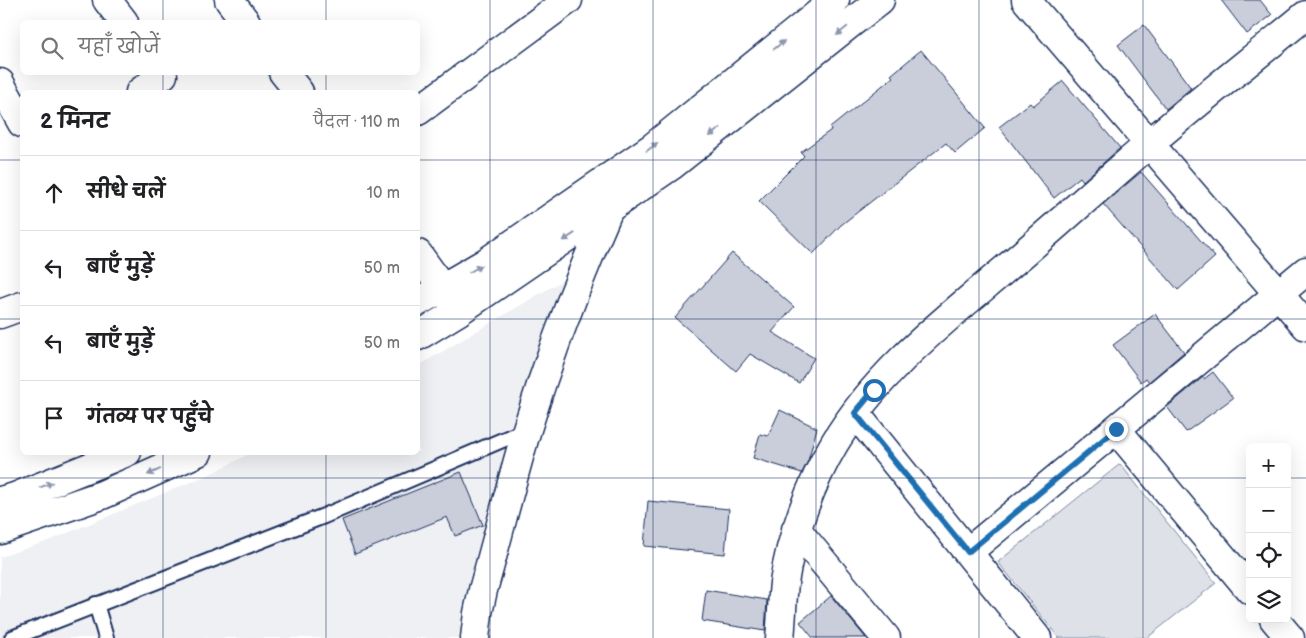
<!DOCTYPE html>
<html lang="hi">
<head>
<meta charset="utf-8">
<style>
	:root { --surface:#fff; --page:#f2f2f2; --text:#202124; --muted:#757577; --line:#e0e0e0 }
	body { margin:0; font-family:"Balsamiq Sans","Playpen Sans Deva",sans-serif; background:var(--page); color:var(--text) }
	.controls { position:absolute; right:15px; bottom:15px; display:grid; overflow:hidden; border-radius:8px; box-shadow:0 5px 20px #0002 }
	.controls button { width:45px; height:45px; display:grid; place-items:center; padding:0; border:0; border-bottom:1px solid var(--line); background:var(--surface); color:var(--text); font:25px sans-serif }
	.stop { position:absolute; width:15px; height:15px; margin:-11px; border:4px solid #1f6fb2; border-radius:50%; background:#fff }
	.stop.end { background:#1f6fb2; border-color:#fff; box-shadow:0 1px 5px #0008 }
	.list { margin:0; padding:0; list-style:none }
	h2 { display:flex; justify-content:space-between; align-items:center; height:65px; margin:0; padding:0 20px; font-size:21px }
	h2 small { font-size:16px; font-weight:400; color:var(--muted) }
	.list li { display:grid; grid-template-columns:32px 1fr auto; gap:15px; align-items:center; box-sizing:border-box; height:75px; padding:0 20px; border-top:1px solid var(--line) }
	.list b { display:block; font-size:19px; white-space:nowrap }
	.list em { font-size:16px; font-style:normal; color:var(--muted) }
	.icon { flex:none; width:28px; height:28px; fill:none; stroke:currentColor; stroke-width:2; stroke-linecap:round; stroke-linejoin:round }
	.map { position:relative; flex:none; width:1306px; height:638px; overflow:hidden }
	.search { position:absolute; background:var(--surface); box-shadow:0 5px 20px #0002; left:20px; top:20px; width:400px; height:55px; display:flex; align-items:center; gap:12px; box-sizing:border-box; padding:0 18px; border-radius:8px; color:var(--muted); font-size:19px }
	.panel { position:absolute; background:var(--surface); box-shadow:0 5px 20px #0002; left:20px; top:90px; width:400px; height:365px; border-radius:8px }
	.map>svg:first-child { display:block }
	.built { fill:#eff0f4 }
	.green { fill:#dee1e7; stroke:#7c88a2 }
	.building { fill:#caceda; stroke:#1b2f5e }
	.lines { fill:none; stroke-linecap:round; stroke-linejoin:round }
	.service-casing { stroke:#1b2f5e; stroke-width:18 }
	.minor-casing { stroke:#1b2f5e; stroke-width:31 }
	.tertiary-casing { stroke:#1b2f5e; stroke-width:31 }
	.service { stroke:#fff; stroke-width:14 }
	.minor { stroke:#fff; stroke-width:28 }
	.tertiary { stroke:#fff; stroke-width:28 }
	.oneway { fill:#8d97ae }
	.route { stroke:#1f6fb2; stroke-width:6 }
	.grid { fill:none; stroke:#1b2f5e; stroke-width:1; stroke-opacity:0.55 }
</style>
</head>
<body>
<div class="map">
<svg width="1306" height="638" viewBox="0 0 1306 638">
	<rect width="100%" height="100%" fill="#fff"/>
	<filter id="ink" filterUnits="userSpaceOnUse"><feTurbulence type="fractalNoise" baseFrequency=".02" numOctaves="2"/><feDisplacementMap in="SourceGraphic" scale="10" xChannelSelector="R" yChannelSelector="G"/><feConvolveMatrix kernelMatrix="1 2 1 2 8 2 1 2 1" color-interpolation-filters="sRGB"/></filter>
	<g filter="url(#ink)">
		<path class="built" d="M 568,277 L 520,426 L 460,638 L 0,638 L 0,557 L 48,541 L 208,475 L 251,453 L 418,452 L 418,366 Z"/>
		<path class="green" d="M 1120,464 L 1216,583 L 1147,638 L 1059,638 L 998,562 Z"/>
		<path class="building" d="M 1221,0 L 1260,0 L 1272,15 L 1247,34 Z
			M 1144,25 L 1191,88 L 1166,109 L 1118,45 Z
			M 921,50 L 985,128 L 955,153 L 946,143 L 841,225 L 813,254 L 759,201 L 804,156 L 801,152 L 831,130 L 830,128 L 893,77 L 891,75 Z
			M 1063,81 L 1120,148 L 1083,181 L 1080,177 L 1054,198 L 999,127 L 1030,103 L 1033,106 Z
			M 1141,172 L 1215,257 L 1178,290 L 1103,204 Z
			M 732,253 L 794,307 L 772,332 L 814,358 L 799,383 L 750,354 L 736,371 L 675,318 Z
			M 1155,314 L 1184,352 L 1149,382 L 1146,378 L 1141,382 L 1113,345 Z
			M 1213,372 L 1233,398 L 1186,432 L 1167,407 L 1203,377 L 1204,379 Z
			M 780,410 L 817,428 L 808,461 L 802,473 L 753,458 L 760,434 L 768,436 Z
			M 461,472 L 483,525 L 455,536 L 447,517 L 355,554 L 342,520 Z
			M 648,501 L 729,509 L 725,554 L 644,546 Z
			M 706,590 L 767,600 L 765,631 L 702,621 Z
			M 831,596 L 866,638 L 813,638 L 800,622 Z"/>
		<g class="lines">
			<defs>
				<path id="service" d="M 96,604 L 106,638
					M 12,638 L 324,516 L 526,430"/>
				<path id="minor" d="M 107,0 L 124,22
					M 229,0 L 246,22
					M 1026,0 L 1306,326
					M 283,72 L 299,92
					M 0,83 L 22,123
					M 140,92 L 163,75
					M 418,111 L 568,0
					M 418,254 L 456,307
					M 0,314 L 22,306
					M 855,413 L 1037,638
					M 1116,429 L 1250,590
					M 796,529 L 886,638
					M 968,552 L 1306,271
					M 1274,619 L 1290,638
					M 780,638 C 782,620 782,601 784,583 C 790,539 811,483 834,444 C 880,366 957,311 1024,253 C 1066,217 1107,180 1149,144 C 1200,100 1254,58 1306,15"/>
				<path id="tertiary" d="M 418,302 L 485,263 L 653,147 L 835,0
					M 418,336 L 459,311 L 671,166 L 880,0
					M 0,501 L 15,497 L 127,452
					M 0,530 L 102,495 L 198,452
					M 475,638 L 478,613 L 483,590 C 498,537 511,483 527,429 C 550,354 578,280 609,209"/>
			</defs>
			<use href="#service" class="service-casing"/>
			<use href="#minor" class="minor-casing"/>
			<use href="#tertiary" class="tertiary-casing"/>
			<use href="#service" class="service"/>
			<use href="#minor" class="minor"/>
			<use href="#tertiary" class="tertiary"/>
		</g>
		<defs><path id="oneway-solid" d="M-6-.8H1V-3.2L6.5 0L1 3.2V.8H-6Z" transform="scale(1.25)"/></defs>
		<g class="oneway">
			<use href="#oneway-solid" transform="translate(842 31) rotate(141)"/>
			<use href="#oneway-solid" transform="translate(779 45) rotate(-39)"/>
			<use href="#oneway-solid" transform="translate(715 132) rotate(142)"/>
			<use href="#oneway-solid" transform="translate(652 147) rotate(-37)"/>
			<use href="#oneway-solid" transform="translate(569 237) rotate(146)"/>
			<use href="#oneway-solid" transform="translate(475 269) rotate(-30)"/>
			<use href="#oneway-solid" transform="translate(154 472) rotate(156)"/>
			<use href="#oneway-solid" transform="translate(46 485) rotate(-22)"/>
		</g>
	</g>
	<g class="lines" filter="url(#ink)">
		<path class="route" d="M 874,390 L 855,413 L 968,552 L 1116,429"/>
	</g>
	<path class="grid" d="M 163,0 L 163,22M 326,0 L 326,22M 490,0 L 490,638M 653,0 L 653,638M 816,0 L 816,638M 979,0 L 979,638M 1143,0 L 1143,638M 163,72 L 163,92M 326,72 L 326,92M 0,160 L 22,160M 418,160 L 1306,160M 0,319 L 22,319M 418,319 L 1306,319M 163,452 L 163,638M 326,452 L 326,638M 0,478 L 1250,478M 1287,478 L 1306,478"/>
</svg>
<div class="controls">
<button>+</button>
<button>−</button>
<button><svg class="icon" aria-label="locate" viewBox="0 0 24 24"><circle cx="12" cy="12" r="6"/><path d="M12 2v4M12 18v4M2 12h4M18 12h4"/></svg></button>
<button><svg class="icon" aria-label="layers" viewBox="0 0 24 24"><path d="M12 4l9 5-9 5-9-5zM3 14l9 5 9-5"/></svg></button>
</div>
<div class="stop" style="left:874px;top:390px"></div>
<div class="stop end" style="left:1116px;top:429px"></div>
<div class="search"><svg class="icon" aria-label="search" viewBox="0 0 24 24"><circle cx="10" cy="10" r="6"/><path d="M15 15l6 6"/></svg>यहाँ खोजें</div>
<section class="panel">
<h2>2 मिनट<small>पैदल · 110 m</small></h2>
<ul class="list">
<li><svg class="icon" aria-label="ahead" viewBox="0 0 24 24"><path d="M12 20V5M6 11l6-6 6 6"/></svg><div><b>सीधे चलें</b></div><em>10 m</em></li>
<li><svg class="icon" aria-label="left" viewBox="0 0 24 24"><path d="M17 20v-9H6M10 6l-5 5 5 5"/></svg><div><b>बाएँ मुड़ें</b></div><em>50 m</em></li>
<li><svg class="icon" aria-label="left" viewBox="0 0 24 24"><path d="M17 20v-9H6M10 6l-5 5 5 5"/></svg><div><b>बाएँ मुड़ें</b></div><em>50 m</em></li>
<li><svg class="icon" aria-label="arrive" viewBox="0 0 24 24"><path d="M6 21V4h12l-3 4 3 4H6"/></svg><div><b>गंतव्य पर पहुँचे</b></div></li>
</ul>
</section>
</div>
</body>
</html>
